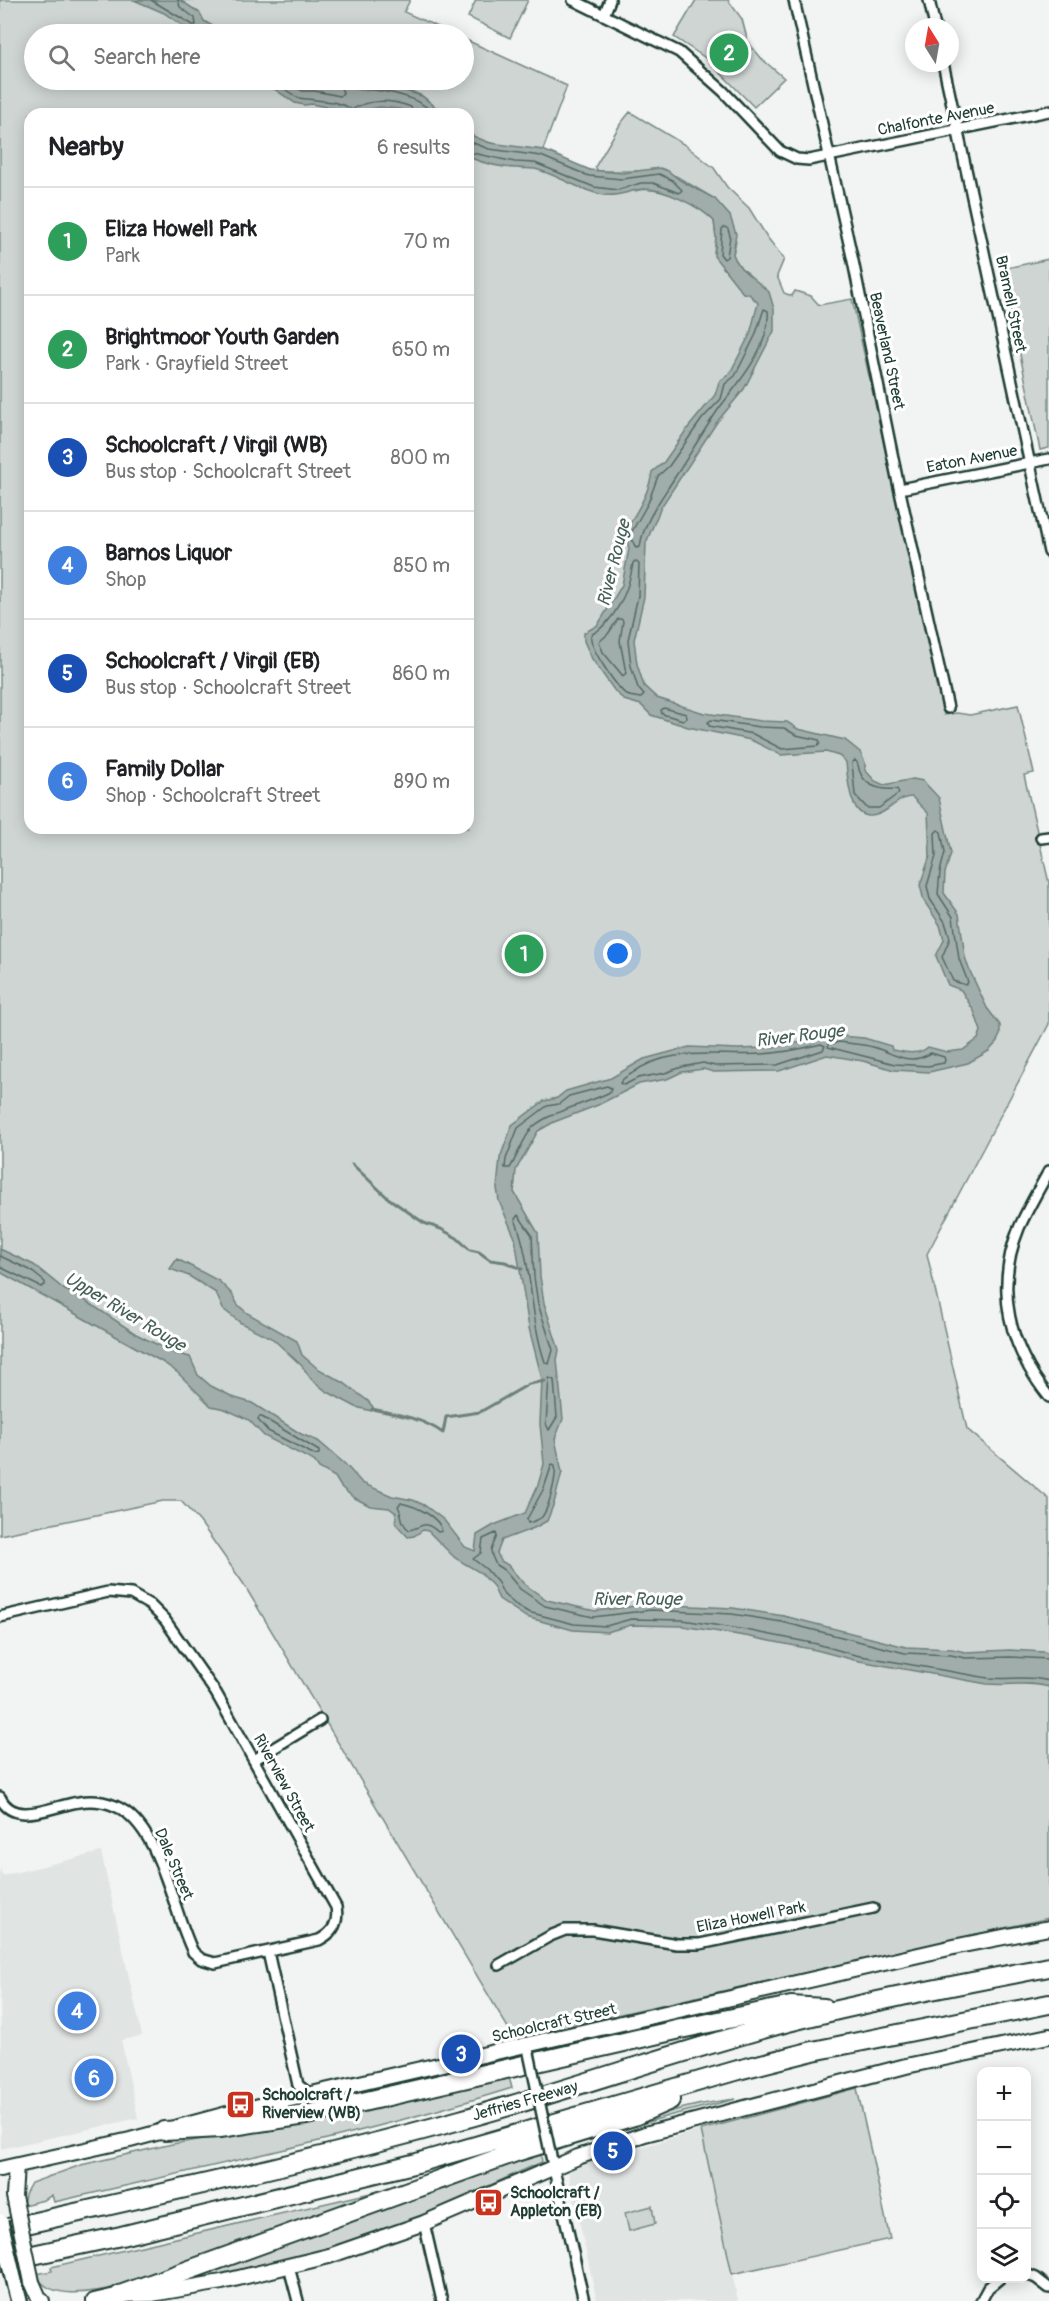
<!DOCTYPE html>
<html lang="en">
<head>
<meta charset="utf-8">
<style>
	:root { --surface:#fff; --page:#f2f2f2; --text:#202124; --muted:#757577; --line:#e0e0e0; --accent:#ea580c }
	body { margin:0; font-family:Pangolin,sans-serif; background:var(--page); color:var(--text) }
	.controls { position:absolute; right:18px; bottom:18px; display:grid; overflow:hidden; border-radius:12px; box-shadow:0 3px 15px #0003 }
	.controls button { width:54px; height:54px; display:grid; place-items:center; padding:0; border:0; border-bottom:2px solid var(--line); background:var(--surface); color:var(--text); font:30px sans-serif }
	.compass { position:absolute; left:905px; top:18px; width:54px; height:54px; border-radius:50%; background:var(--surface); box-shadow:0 3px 15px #0003; rotate:349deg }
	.you { position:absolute; left:618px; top:954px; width:21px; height:21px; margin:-15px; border:4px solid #fff; border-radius:50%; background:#1a73e8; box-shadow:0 0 0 9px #1a73e833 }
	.badge { display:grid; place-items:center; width:39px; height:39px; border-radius:50%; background:var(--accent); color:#fff; font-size:20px; font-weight:700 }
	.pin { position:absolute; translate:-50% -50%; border:3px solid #fff; box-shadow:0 2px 6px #0006 }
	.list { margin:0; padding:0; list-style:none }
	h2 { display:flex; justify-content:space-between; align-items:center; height:78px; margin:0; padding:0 24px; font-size:26px }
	h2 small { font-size:20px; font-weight:400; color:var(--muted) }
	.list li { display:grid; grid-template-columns:39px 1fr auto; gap:18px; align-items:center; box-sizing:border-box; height:108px; padding:0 24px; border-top:2px solid var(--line) }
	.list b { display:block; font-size:22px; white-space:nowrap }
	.list p { margin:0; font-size:20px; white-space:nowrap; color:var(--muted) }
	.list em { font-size:20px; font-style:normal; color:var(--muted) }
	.icon { flex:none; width:33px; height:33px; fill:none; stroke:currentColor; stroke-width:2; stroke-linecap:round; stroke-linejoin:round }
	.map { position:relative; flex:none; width:1049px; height:2301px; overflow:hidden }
	.search { position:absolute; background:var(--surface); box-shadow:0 3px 15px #0003; left:24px; top:24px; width:450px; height:66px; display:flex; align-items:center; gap:15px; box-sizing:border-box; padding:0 21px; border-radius:33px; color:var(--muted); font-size:22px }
	.panel { position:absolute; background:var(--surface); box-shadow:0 3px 15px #0003; left:24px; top:108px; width:450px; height:726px; border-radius:18px }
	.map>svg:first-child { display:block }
	.built { fill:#e0e4e3 }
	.green { fill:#ced5d3; stroke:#768984; stroke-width:1.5 }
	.water { fill:#a1adaa; stroke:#6d807b; stroke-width:1.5 }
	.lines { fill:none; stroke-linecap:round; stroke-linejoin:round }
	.shore { stroke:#536a63; stroke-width:1.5 }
	.stream { stroke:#6d807b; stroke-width:3 }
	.minor-casing { stroke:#1f3d34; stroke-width:14 }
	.secondary-casing { stroke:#1f3d34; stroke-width:18 }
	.primary-casing { stroke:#1f3d34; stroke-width:20 }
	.motorway-casing { stroke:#1f3d34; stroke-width:22 }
	.minor { stroke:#fff; stroke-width:9 }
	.secondary { stroke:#fff; stroke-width:14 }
	.primary { stroke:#fff; stroke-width:15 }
	.motorway { stroke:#fff; stroke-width:18 }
	.minor-bridge-casing { stroke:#1f3d34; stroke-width:14; stroke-linecap:butt }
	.secondary-bridge-casing { stroke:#1f3d34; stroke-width:18; stroke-linecap:butt }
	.primary-bridge-casing { stroke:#1f3d34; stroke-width:20; stroke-linecap:butt }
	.minor-bridge { stroke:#fff; stroke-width:9 }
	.secondary-bridge { stroke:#fff; stroke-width:14 }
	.primary-bridge { stroke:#fff; stroke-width:15 }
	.labels { text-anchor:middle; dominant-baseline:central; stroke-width:6; stroke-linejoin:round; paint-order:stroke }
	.street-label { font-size:16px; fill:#1f3d34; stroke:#fff }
	.poi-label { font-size:16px; font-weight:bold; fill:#1f3d34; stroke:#fff; text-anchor:start }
	.water-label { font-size:18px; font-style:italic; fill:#465f57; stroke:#fff }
</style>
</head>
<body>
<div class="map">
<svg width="1049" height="2301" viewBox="0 0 1049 2301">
	<rect width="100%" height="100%" fill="#f2f3f3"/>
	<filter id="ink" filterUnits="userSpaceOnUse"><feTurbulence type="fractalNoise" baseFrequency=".0167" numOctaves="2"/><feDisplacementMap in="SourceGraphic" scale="12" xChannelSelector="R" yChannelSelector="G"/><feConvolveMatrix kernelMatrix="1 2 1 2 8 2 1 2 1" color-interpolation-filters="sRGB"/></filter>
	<g filter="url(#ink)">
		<path class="built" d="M 101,1852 L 142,2036 L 121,2040 L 138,2118 L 1,2149 L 0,1867 L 2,1876 Z
			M 701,2130 L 738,2301 L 597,2301 L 568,2171 L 609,2156 Z"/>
		<path class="green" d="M 0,0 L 410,0 L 404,12 L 454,34 L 34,34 L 34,80 L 281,80 L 428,114 L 30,114 L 30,828 L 468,828 L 468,146 L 635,191 C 658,184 698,205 714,221 L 716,238 L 714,252 L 748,273 L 741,268 L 735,259 L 733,254 L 736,241 L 715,199 L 676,176 L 637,171 L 598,171 L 595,167 L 621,123 L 630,112 L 685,145 L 714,168 L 727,187 L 749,208 L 767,237 L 784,259 L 777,276 L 784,293 L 792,296 L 795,291 L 811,296 L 819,305 L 852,299 L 944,715 L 957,713 L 970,715 L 1018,705 L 1034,773 L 1024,775 L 1049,883 L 1049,1024 L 927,1254 L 967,1429 L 1049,1499 L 1049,1918 L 514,2038 L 243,1583 L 200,1522 L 181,1501 L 163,1501 L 0,1535 Z
			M 476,0 L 528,0 L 510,38 L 468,17 Z
			M 696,0 L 728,0 L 742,19 L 748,42 L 762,59 L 784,78 L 754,107 L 707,59 L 674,37 Z
			M 464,39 L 567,86 L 543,150 C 517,147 491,147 468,134 L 468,114 L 444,114 L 422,96 L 411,91 L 343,80 L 464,80 Z
			M 1049,259 L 1049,448 L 1040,450 L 1002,269 Z
			M 509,2077 L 512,2088 C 361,2135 207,2167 54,2202 L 52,2195 L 44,2200 L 23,2205 L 25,2194 L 31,2183 L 81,2165 L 172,2144 L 235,2134 Z
			M 857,2088 L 890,2239 L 732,2274 L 701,2130 Z
			M 736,2099 L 668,2116 L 541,2155 L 542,2162 C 480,2189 419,2219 356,2240 C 299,2258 240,2270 182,2282 C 306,2236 430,2189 556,2148 C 614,2129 675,2105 736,2099 Z
			M 405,2185 L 121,2286 C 92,2293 47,2301 36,2274 L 52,2271 L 51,2267 Z
			M 652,2206 L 655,2224 L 629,2231 L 625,2213 Z"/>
		<path class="water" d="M 134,0 L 180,0 L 200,13 L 204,21 L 226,34 L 195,34 L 164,13 Z
			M 261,80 L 343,80 L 396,88 L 422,96 L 444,114 L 414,114 L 399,109 L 380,107 L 358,112 L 344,111 L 312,104 L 304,105 L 295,103 Z
			M 468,134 L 490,143 L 543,150 L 590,170 L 622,173 L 660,168 L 668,171 L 680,180 L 715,199 L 730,216 L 736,234 L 733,254 L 735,259 L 741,268 L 769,292 L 774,309 L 774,331 L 744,389 L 717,422 L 661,507 L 646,543 L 644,597 L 634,640 L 637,664 L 644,686 L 657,698 L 704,713 L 761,721 L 787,722 L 798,729 L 845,740 L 860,752 L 865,763 L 865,770 L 875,781 L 884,785 L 913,779 L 923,781 L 939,798 L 951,853 L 945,873 L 944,893 L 959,914 L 965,957 L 969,969 L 987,1008 L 1000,1025 L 1000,1035 L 996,1043 L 989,1051 L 968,1063 L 929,1072 L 894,1070 L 863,1061 L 827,1055 L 779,1071 L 714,1072 L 703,1069 L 682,1072 L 667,1079 L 639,1084 L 598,1105 L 554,1122 L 538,1131 L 516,1170 L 514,1192 L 538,1233 L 540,1276 L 544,1303 L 559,1350 L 557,1360 L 563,1419 L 555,1439 L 562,1472 L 554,1503 L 547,1521 L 534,1528 L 502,1540 L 497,1553 L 501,1561 L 508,1565 L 524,1584 L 547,1600 L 595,1611 L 651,1604 L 733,1608 L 784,1616 L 906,1647 L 952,1649 L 965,1652 L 1010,1650 L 1044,1652 L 1049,1654 L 1049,1687 C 1028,1681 1009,1686 987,1684 L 854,1660 L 816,1650 L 745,1636 L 682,1626 L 631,1625 L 607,1632 L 573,1630 L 526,1617 L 499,1599 L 493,1586 L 481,1573 L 455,1558 L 428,1531 L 423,1530 L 414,1536 L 408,1537 L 396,1524 L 396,1513 L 389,1508 L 370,1506 L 353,1497 L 341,1487 L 335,1477 L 319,1468 L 314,1461 L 264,1436 L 249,1420 L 225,1409 L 211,1406 L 178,1373 L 164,1363 L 0,1272 L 0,1249 L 34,1265 L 65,1290 L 77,1295 L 136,1334 L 174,1353 L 190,1357 L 198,1375 L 211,1386 L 235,1398 L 252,1403 L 301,1434 L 318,1441 L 345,1464 L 362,1483 L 392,1496 L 413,1500 L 424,1505 L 444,1520 L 465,1547 L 475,1551 L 477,1535 L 494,1525 L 525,1513 L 538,1485 L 544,1464 L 540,1424 L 542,1379 L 529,1328 L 515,1238 L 499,1201 L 497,1188 L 500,1158 L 512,1125 L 544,1101 L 557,1098 L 566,1091 L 611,1078 L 644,1059 L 689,1047 L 738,1049 L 765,1048 L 840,1036 L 864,1038 L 891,1046 L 892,1050 C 904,1052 918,1056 928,1047 L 947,1052 L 963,1050 L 978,1039 L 981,1031 L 974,1011 L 961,990 L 948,985 L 936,956 L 944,940 L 940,925 L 924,901 L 920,885 L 930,856 L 928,813 L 912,797 C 900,797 894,806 883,812 C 850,830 848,782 846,762 L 839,756 L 826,752 L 781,755 L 751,740 L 688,727 L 651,715 L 641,705 L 624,700 L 614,690 L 592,659 L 584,641 L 584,633 L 598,625 L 622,585 L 629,549 L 625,531 C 636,513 649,494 652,472 L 664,462 L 687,429 L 715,395 L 719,382 L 730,373 L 750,334 L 758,303 L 749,294 L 743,293 L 739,288 L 714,256 L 716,238 L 714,221 C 701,207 663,188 644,189 C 629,190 621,197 604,195 C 579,191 559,175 535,169 C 529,168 523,169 517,168 C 501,168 483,163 468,157 Z
			M 177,1259 L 219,1281 L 232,1294 L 238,1305 L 247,1313 L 297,1341 L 302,1355 L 317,1368 L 344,1383 L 368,1401 L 373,1407 L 372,1411 L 356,1407 L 326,1391 L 311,1379 L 302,1366 L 273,1339 L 241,1323 L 223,1309 L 216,1293 L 189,1276 L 170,1269 Z"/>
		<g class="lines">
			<path class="shore" d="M 151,0 L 193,25 L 196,25 L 195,18 L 180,7 L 178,0
				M 271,80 L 298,98 L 333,102 L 346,106 L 352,110 C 368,98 393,100 411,107 L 414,114
				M 286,80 L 302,91 L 315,91 L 340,96 L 343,93 L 338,80
				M 346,80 L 347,85 C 354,91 365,89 374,90 C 397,93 418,98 435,114
				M 468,141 L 489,149 L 541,156 L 589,176 L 622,179 L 659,174 L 672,180 L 682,190 L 679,193 L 653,183 L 641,183 L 618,190 L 594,187 L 535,163 L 515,162 L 468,152
				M 725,227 L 728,229 L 730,236 L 727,257 L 724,259 L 720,254 L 722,229 Z
				M 764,309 L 768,311 C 771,346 739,382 720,407 C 704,430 690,454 675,477 C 662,498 643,522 640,547 L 636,548 L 632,540 L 631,533 L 648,503 L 658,476 L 669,466 L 702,419 L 721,399 L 725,384 L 735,376 L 755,336 Z
				M 635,561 L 639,564 L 638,596 L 628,640 L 631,666 L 638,688 L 644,695 L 641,698 C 637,697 631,697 627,695 C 617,688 588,646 591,635 C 615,622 629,591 633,563 Z
				M 618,619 L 621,619 L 623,621 L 620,641 L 626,673 L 623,676 L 603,652 L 599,642 L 608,634 Z
				M 664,708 L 686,714 L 687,718 L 683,720 L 662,714 L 661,710 Z
				M 711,720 L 760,727 L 784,728 L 796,735 L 819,740 L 820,743 L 818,746 L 782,749 L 753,734 L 709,726 L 708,722 Z
				M 855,760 C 860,764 857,766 860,772 C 866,788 883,790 897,789 L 899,793 L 879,808 L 867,808 L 855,795 L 852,763 Z
				M 938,830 L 941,832 L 945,852 L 940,872 L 938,894 L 953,917 L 959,959 L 968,982 L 966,985 L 953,981 L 942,957 L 950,938 L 945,922 L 930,899 L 927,886 L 936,856 L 935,833 Z
				M 840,1042 C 851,1044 862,1044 873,1047 C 894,1053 908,1067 931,1053 L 944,1057 L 945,1060 L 944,1063 L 928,1066 L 895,1064 L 828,1047 L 829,1044 Z
				M 821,1044 L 825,1046 L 823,1050 L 777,1065 L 715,1066 L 703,1063 L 682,1067 L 665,1073 L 638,1078 L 624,1085 L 620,1083 C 623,1078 626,1077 631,1074 C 668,1045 717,1057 761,1054 C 782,1053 801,1049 821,1044 Z
				M 607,1086 L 611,1088 L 610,1092 C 589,1103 549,1112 533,1127 C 523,1138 518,1155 510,1168 L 505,1168 L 506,1159 L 518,1128 L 547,1106 L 559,1104 L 569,1096 Z
				M 518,1215 L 532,1235 L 534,1277 L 538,1304 L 553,1350 L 549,1364 L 545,1362 C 529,1315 533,1264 515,1219 Z
				M 0,1256 L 30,1270 L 45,1282 L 45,1285 L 41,1287 L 0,1267
				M 549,1378 L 554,1380 L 557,1417 L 549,1430 L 546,1424 Z
				M 262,1417 L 319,1451 L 319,1454 L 315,1455 L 268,1431 L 258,1420 L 259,1417 Z
				M 552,1464 L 555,1465 C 557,1476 549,1508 542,1517 C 538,1520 532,1522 528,1523 L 527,1519 L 544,1488 Z
				M 401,1503 C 415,1506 439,1516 442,1531 L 438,1532 C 424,1519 423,1527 409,1530 C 400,1523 403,1515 398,1506 Z
				M 1049,1659 L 1010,1657 L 965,1658 L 951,1655 L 905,1653 L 782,1622 L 732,1614 L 651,1610 L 593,1617 L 545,1606 L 520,1589 L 504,1570 L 496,1565 L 492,1556 L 491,1550 L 497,1536 L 496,1533 L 483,1539 L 481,1553 L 473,1559 L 486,1569 L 498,1583 L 504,1595 L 516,1605 L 528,1612 L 574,1624 L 606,1626 L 631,1619 L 683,1620 L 746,1630 L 817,1644 L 855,1655 L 988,1678 C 1009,1680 1028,1675 1049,1681"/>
			<path class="stream" d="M 352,1164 L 388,1198 L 424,1223 L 441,1229 L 457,1238 L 470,1250 L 479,1252 L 490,1260 L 505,1262 L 522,1269
				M 372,1409 C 397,1414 422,1418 443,1433 L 446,1417 L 480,1412 L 529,1384 L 545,1381"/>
			<defs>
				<path id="minor" d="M 573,0 L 679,52 L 723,91 L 780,151 L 797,159 L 809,160 L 1049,111
					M 794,0 L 853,261 L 897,478 L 948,708
					M 929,0 L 935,27
					M 604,15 L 610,0
					M 943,63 L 1049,552
					M 900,489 L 1049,459
					M 1041,838 L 1049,837
					M 1049,1171 C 1039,1189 1028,1208 1019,1228 C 994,1289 1009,1347 1049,1397
					M 0,1617 L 108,1592 L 131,1594 L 150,1605 L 165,1620 L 216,1693 L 336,1907 C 339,1923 333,1933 319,1940 L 215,1963 L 201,1959 L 193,1952 C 172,1910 160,1824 115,1806 C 103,1801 91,1800 79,1802 C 54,1805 14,1828 0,1797
					M 254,1760 L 320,1720
					M 268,1952 L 298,2085 L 311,2095
					M 499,1965 L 550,1936 L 565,1930 L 593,1930 L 677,1944 L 700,1944 L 873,1908
					M 550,2152 L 584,2301
					M 424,2223 L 442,2301
					M 289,2267 L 298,2301
					M 1026,2274 L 1036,2278 L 1049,2288
					M 981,2301 L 988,2288 L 1000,2278"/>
				<path id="secondary" d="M 0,2169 L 130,2140 L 242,2110 L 958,1946 L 1049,1928
					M 14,2196 L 16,2166
					M 32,2282 L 39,2298 L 42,2301
					M 94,2301 L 120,2295 L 152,2294 L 222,2282 L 329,2256 L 424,2223 L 578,2157 L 645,2134 L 906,2066 L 1049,2036"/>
				<path id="primary" d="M 15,2286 L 19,2301"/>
				<path id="motorway" d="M 164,2131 L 220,2128 L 306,2115 L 685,2028 L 791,2006 L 824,2008
					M 0,2230 C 154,2195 308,2162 460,2120 C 570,2090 678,2051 788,2022 C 874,2000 962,1984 1049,1967
					M 0,2262 L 121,2236 L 417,2163 L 738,2070 L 813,2051 L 1049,2004
					M 120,2295 L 516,2152 L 634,2116 L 670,2100"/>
			</defs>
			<use href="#minor" class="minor-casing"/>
			<use href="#secondary" class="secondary-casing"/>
			<use href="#primary" class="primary-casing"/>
			<use href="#motorway" class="motorway-casing"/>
			<use href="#minor" class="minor"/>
			<use href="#secondary" class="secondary"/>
			<use href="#primary" class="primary"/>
			<use href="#motorway" class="motorway"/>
			<defs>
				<path id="minor-bridge" d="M 529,2053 L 550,2152"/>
				<path id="secondary-bridge" d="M 14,2196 L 32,2282"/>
				<path id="primary-bridge" d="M 0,2222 L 15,2286"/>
			</defs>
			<use href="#minor-bridge" class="minor-bridge-casing"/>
			<use href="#secondary-bridge" class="secondary-bridge-casing"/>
			<use href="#primary-bridge" class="primary-bridge-casing"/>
			<use href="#minor-bridge" class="minor-bridge"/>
			<use href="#secondary-bridge" class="secondary-bridge"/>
			<use href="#primary-bridge" class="primary-bridge"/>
		</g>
	</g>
	<defs>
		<symbol id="bus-square" viewBox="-11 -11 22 22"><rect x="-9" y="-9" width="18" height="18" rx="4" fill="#c8321e" stroke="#fff"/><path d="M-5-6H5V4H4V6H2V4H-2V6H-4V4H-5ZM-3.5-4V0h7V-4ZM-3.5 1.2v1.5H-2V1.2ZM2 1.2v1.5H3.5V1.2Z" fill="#fff"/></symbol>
	</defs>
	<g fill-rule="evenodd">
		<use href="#bus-square" x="224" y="2088" width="33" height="33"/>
		<use href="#bus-square" x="472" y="2186" width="33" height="33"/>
	</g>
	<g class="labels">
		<g class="street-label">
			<text transform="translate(936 119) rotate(-11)">Chalfonte Avenue</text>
			<text transform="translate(1011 304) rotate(78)">Bramell Street</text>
			<text transform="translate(887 351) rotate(78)">Beaverland Street</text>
			<text transform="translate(972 459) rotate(-11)">Eaton Avenue</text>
			<text transform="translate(284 1783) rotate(61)">Riverview Street</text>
			<text transform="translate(174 1864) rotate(67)">Dale Street</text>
			<text transform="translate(751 1917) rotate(-11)">Eliza Howell Park</text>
			<text transform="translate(554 2023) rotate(-13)">Schoolcraft Street</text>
			<text transform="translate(525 2101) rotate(-16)">Jeffries Freeway</text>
		</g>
		<g class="poi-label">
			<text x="262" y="2095">Schoolcraft /<tspan x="262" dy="18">Riverview (WB)</tspan></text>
			<text x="510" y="2193">Schoolcraft /<tspan x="510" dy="18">Appleton (EB)</tspan></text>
		</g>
		<g class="water-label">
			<text transform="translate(614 563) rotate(-76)">River Rouge</text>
			<text transform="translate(800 1036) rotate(-7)">River Rouge</text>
			<text transform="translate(125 1312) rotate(31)">Upper River Rouge</text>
			<text x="637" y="1599">River Rouge</text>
		</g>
	</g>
</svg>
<div class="controls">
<button>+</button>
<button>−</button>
<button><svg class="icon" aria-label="locate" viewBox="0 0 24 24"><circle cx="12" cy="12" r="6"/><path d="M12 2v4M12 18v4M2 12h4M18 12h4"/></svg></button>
<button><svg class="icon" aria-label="layers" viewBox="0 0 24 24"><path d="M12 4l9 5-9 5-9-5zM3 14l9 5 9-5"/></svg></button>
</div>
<svg class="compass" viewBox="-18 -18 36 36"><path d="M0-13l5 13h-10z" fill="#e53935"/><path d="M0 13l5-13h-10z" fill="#757577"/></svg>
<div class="you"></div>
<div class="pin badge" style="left:524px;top:954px;background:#2e9e5b">1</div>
<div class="pin badge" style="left:729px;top:53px;background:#2e9e5b">2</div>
<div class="pin badge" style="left:461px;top:2054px;background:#1a4fb4">3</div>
<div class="pin badge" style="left:77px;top:2011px;background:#3f7fe0">4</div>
<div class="pin badge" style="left:613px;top:2151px;background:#1a4fb4">5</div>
<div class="pin badge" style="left:94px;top:2078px;background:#3f7fe0">6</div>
<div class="search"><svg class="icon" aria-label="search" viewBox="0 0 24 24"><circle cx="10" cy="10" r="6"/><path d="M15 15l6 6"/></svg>Search here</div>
<section class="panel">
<h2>Nearby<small>6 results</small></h2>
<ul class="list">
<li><span class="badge" style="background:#2e9e5b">1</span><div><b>Eliza Howell Park</b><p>Park</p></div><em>70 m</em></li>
<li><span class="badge" style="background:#2e9e5b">2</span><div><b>Brightmoor Youth Garden</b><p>Park · Grayfield Street</p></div><em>650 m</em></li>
<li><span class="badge" style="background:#1a4fb4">3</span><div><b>Schoolcraft / Virgil (WB)</b><p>Bus stop · Schoolcraft Street</p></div><em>800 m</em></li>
<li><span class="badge" style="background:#3f7fe0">4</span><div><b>Barnos Liquor</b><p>Shop</p></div><em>850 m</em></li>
<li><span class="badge" style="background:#1a4fb4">5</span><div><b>Schoolcraft / Virgil (EB)</b><p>Bus stop · Schoolcraft Street</p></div><em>860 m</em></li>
<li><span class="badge" style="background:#3f7fe0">6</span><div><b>Family Dollar</b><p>Shop · Schoolcraft Street</p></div><em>890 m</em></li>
</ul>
</section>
</div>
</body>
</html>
